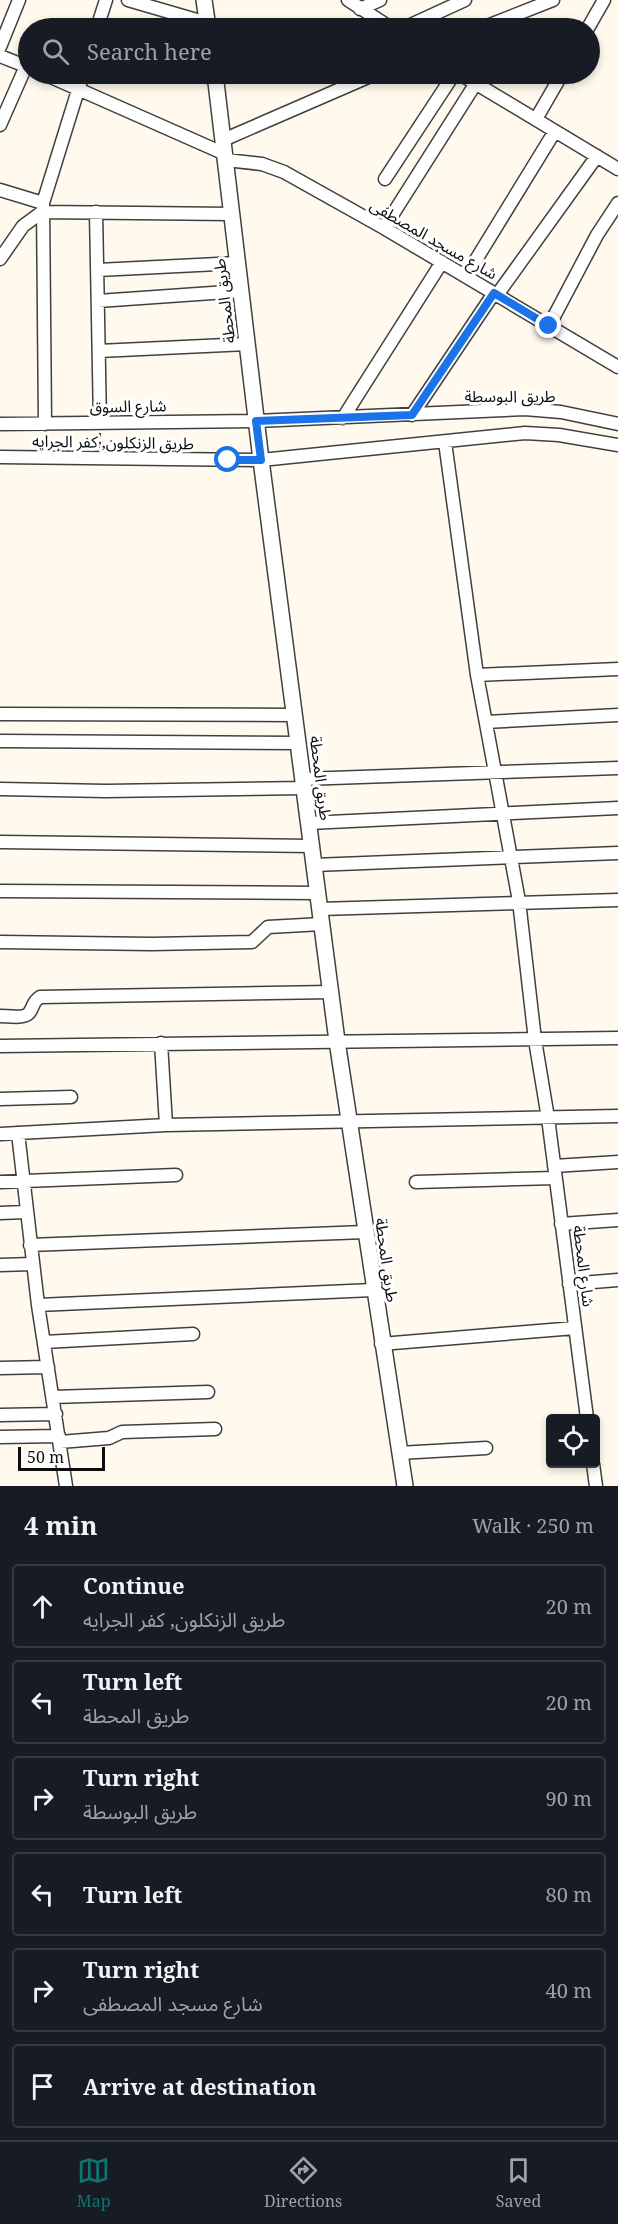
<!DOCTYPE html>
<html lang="en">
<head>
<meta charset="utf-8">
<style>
	:root { --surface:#171b24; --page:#242831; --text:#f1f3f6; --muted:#9ea1a6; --line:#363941; --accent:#0f766e }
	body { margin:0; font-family:"Noto Serif","Noto Sans Arabic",serif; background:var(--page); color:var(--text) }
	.controls { position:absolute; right:18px; bottom:18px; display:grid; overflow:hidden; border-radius:6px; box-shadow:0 3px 9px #0003 }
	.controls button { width:54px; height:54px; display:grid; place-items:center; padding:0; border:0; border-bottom:2px solid var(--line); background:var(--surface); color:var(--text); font:30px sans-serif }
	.scale { position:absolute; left:18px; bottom:15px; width:87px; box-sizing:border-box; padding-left:6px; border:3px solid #0d0d0d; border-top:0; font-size:16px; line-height:21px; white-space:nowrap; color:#0d0d0d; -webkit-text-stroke:4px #fff; paint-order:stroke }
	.stop { position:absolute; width:18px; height:18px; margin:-14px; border:4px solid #1a73e8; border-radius:50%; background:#fff }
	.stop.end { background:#1a73e8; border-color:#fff; box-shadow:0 2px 6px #0008 }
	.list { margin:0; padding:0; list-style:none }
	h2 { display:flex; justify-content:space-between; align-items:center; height:78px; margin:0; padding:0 24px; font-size:26px }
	h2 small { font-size:20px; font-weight:400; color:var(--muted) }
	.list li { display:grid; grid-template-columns:39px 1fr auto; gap:18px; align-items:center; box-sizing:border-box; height:84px; margin:0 12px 12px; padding:0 12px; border:2px solid var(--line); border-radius:6px }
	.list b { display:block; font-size:22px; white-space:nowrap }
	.list p { margin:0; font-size:20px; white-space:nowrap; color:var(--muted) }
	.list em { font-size:20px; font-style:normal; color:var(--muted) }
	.icon { flex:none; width:33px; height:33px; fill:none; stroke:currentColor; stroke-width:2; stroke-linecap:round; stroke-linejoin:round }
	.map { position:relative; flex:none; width:618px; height:1486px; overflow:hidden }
	.search { position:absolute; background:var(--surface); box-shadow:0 3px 9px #0003; left:18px; right:18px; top:18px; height:66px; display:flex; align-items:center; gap:15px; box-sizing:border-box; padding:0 21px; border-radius:33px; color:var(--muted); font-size:22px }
	.sheet { height:654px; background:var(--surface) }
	nav { display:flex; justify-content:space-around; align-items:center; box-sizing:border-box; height:84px; border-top:2px solid var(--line); background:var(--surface); font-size:16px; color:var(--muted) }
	nav a { display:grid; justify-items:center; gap:3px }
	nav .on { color:var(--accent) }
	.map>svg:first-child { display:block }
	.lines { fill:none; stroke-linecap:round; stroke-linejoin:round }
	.minor-casing { stroke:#404040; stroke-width:15 }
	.tertiary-casing { stroke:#404040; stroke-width:18 }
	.path { stroke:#2f2f2f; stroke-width:2; stroke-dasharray:6 3; stroke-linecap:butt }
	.minor { stroke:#fff; stroke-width:12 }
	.tertiary { stroke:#fff; stroke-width:15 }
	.route { stroke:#1a73e8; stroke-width:8 }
	.labels { text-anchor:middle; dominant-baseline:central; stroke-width:6; stroke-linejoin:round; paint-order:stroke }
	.street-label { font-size:16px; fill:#0d0d0d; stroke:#fff }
</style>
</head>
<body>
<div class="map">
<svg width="618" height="1486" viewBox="0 0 618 1486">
	<rect width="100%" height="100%" fill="#fffaed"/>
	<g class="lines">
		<defs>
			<path id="minor" d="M 128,0 L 207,23
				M 348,0 L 391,28
				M 360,9 L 380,0
				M 97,28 L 106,0
				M 404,28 L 465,0
				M 482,28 L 553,0
				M 588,28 L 604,0
				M 0,47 L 19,0
				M 0,56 L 28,67
				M 44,74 L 225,154
				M 199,74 L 215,79
				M 460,74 L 618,169
				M 536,119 L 562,74
				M 0,125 L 26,66
				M 223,140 L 375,74
				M 226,160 L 262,164 L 284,172 L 384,228 L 618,367
				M 385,179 L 454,74
				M 0,190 L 43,203
				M 96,212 L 100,423
				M 384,228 L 476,83
				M 0,259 L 23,226 L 42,212 L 232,214
				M 98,270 L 238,263
				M 466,276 L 555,131
				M 497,295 L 597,156
				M 98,301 L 241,291
				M 549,326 L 597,235 L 618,203
				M 99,351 L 247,344
				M 412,415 L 494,293
				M 343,418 L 442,262
				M 0,424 L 256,421 L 525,409 L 561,412 L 618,424
				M 45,424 L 43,203 L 83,74
				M 445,442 L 477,675 L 519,901 L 535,1040 L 548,1118 L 587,1418
				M 0,457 L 261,460 L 525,433 L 559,435 L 618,445
				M 477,675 L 618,669
				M 0,714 L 295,715
				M 486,722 L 618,715
				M 0,741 L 299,743
				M 303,779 L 618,768
				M 0,789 L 106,791 L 305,788
				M 309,823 L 618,808
				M 0,842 L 312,846
				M 314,865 L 618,853
				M 0,891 L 318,893
				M 320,909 L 618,900
				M 0,942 L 152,944 L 252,942 L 268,927 L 322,924
				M 0,1016 C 8,1016 24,1019 29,1013 C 34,1007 32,1002 40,997 L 331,992
				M 161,1043 L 166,1125
				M 0,1046 L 618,1038
				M 0,1099 L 71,1097
				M 18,1133 L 38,1305 L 66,1486
				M 0,1134 L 166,1125 L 618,1116
				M 554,1166 L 618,1162
				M 0,1182 L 176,1175
				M 416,1182 L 555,1178
				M 0,1213 L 26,1212
				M 561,1224 L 618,1220
				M 30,1245 L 365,1232
				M 0,1265 L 32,1264
				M 569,1284 L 618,1280
				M 38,1305 L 373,1290
				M 44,1342 L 193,1334
				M 381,1344 L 575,1328
				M 0,1368 L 48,1367
				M 53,1397 L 208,1392
				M 0,1415 L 56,1414
				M 0,1437 L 59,1436
				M 60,1442 L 109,1438 L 122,1432 L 215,1429
				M 399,1453 L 486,1448
				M 593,1464 L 596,1486"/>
			<path id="tertiary" d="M 204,0 L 208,28
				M 215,74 L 261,460 L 337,1041 L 405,1486"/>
		</defs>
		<use href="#minor" class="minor-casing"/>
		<use href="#tertiary" class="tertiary-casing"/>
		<path class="path" d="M 100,433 L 100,448"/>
		<use href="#minor" class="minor"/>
		<use href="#tertiary" class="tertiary"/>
	</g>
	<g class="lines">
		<path class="route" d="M 228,460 L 261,460 L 256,421 L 412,415 L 494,293 L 549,326"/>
	</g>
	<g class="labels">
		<g class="street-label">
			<text transform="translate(434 239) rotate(30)">شارع مسجد المصطفى</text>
			<text transform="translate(224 301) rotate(-97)">طريق المحطة</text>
			<text x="510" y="396">طريق البوسطة</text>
			<text transform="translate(128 406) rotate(-1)">شارع السوق</text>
			<text transform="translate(113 442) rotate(1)">طريق الزنكلون, كفر الجرايه</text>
			<text transform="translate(321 778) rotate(83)">طريق المحطة</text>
			<text transform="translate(387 1260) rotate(82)">طريق المحطة</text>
			<text transform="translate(584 1266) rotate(83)">شارع المحطة</text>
		</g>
	</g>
</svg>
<div class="controls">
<button><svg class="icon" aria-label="locate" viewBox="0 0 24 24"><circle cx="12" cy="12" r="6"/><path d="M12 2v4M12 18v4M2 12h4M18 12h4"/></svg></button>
</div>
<div class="scale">50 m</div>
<div class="stop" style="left:228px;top:460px"></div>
<div class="stop end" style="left:549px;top:326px"></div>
<div class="search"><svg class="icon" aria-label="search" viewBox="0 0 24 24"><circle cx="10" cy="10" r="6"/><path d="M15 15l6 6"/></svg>Search here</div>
</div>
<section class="sheet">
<h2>4 min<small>Walk · 250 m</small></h2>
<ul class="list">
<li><svg class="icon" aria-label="ahead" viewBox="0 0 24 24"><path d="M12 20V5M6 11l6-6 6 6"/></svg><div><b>Continue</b><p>طريق الزنكلون, كفر الجرايه</p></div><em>20 m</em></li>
<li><svg class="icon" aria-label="left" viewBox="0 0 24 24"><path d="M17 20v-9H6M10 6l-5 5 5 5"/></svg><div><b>Turn left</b><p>طريق المحطة</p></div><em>20 m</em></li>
<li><svg class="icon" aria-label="right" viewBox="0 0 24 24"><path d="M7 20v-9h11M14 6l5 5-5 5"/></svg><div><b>Turn right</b><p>طريق البوسطة</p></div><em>90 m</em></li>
<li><svg class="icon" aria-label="left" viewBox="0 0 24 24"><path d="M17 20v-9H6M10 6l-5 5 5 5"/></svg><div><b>Turn left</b></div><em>80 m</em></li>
<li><svg class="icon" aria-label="right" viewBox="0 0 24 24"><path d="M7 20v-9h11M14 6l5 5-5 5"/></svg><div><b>Turn right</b><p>شارع مسجد المصطفى</p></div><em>40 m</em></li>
<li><svg class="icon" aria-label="arrive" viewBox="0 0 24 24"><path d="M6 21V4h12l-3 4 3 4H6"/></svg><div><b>Arrive at destination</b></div></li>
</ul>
</section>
<nav>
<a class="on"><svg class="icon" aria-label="map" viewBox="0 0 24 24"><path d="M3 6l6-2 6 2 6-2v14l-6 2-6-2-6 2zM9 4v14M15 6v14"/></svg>Map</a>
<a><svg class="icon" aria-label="directions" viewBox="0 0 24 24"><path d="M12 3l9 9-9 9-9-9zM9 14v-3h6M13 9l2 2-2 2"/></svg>Directions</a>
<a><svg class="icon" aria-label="saved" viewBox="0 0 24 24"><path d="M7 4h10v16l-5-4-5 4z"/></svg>Saved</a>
</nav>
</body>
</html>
